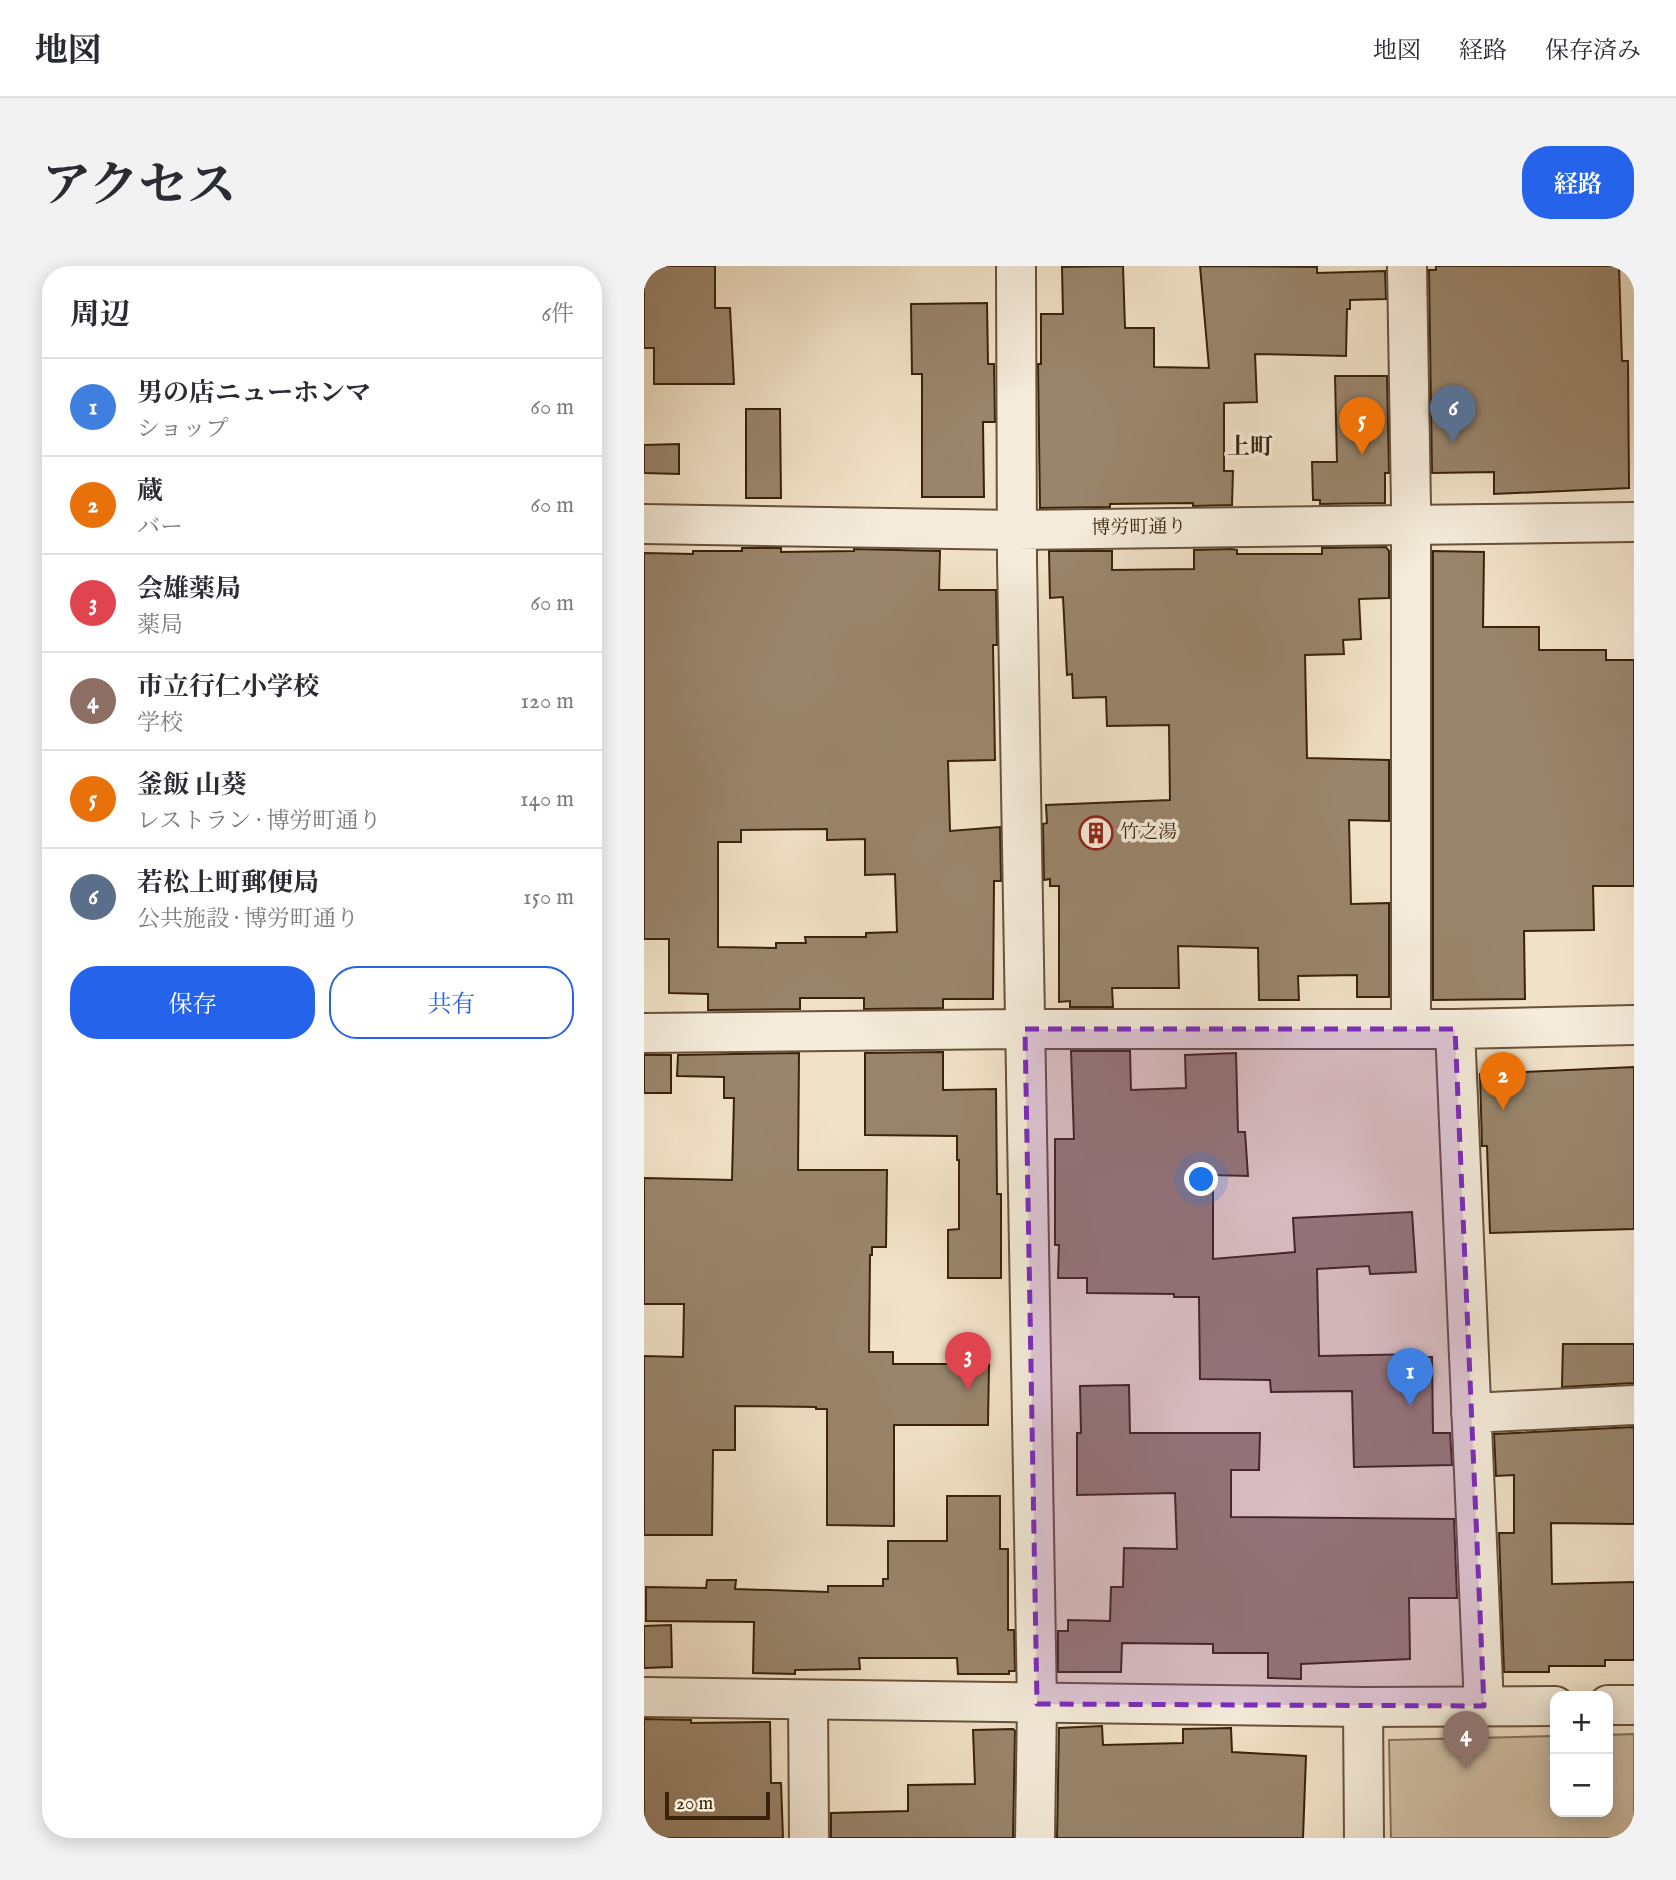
<!DOCTYPE html>
<html lang="ja">
<head>
<meta charset="utf-8">
<style>
	:root { --surface:#fff; --page:#f2f2f3; --text:#2b2b33; --muted:#7c7c81; --line:#e1e1e2; --accent:#2563eb }
	body { margin:0; font-family:"IM FELL English","Noto Serif JP",serif; background:var(--page); color:var(--text) }
	.controls { position:absolute; right:21px; bottom:21px; display:grid; overflow:hidden; border-radius:14px; box-shadow:0 4px 18px #0003 }
	.controls button { width:63px; height:63px; display:grid; place-items:center; padding:0; border:0; border-bottom:2px solid var(--line); background:var(--surface); color:var(--text); font:35px sans-serif }
	.scale { position:absolute; left:21px; bottom:18px; width:105px; box-sizing:border-box; padding-left:7px; border:4px solid #3a220a; border-top:0; font-size:19px; line-height:24px; white-space:nowrap; color:#3a220a; -webkit-text-stroke:5px #f5ecdb; paint-order:stroke }
	.you { position:absolute; left:558px; top:914px; width:24px; height:24px; margin:-18px; border:5px solid #fff; border-radius:50%; background:#1a73e8; box-shadow:0 0 0 10px #1a73e833 }
	.badge { display:grid; place-items:center; width:46px; height:46px; border-radius:50%; background:var(--accent); color:#fff; font-size:23px; font-weight:700 }
	.pin { position:absolute; translate:-50% -58px; filter:drop-shadow(0 2px 4px #0008) }
	.pin::after { content:''; position:absolute; top:37px; width:24px; height:21px; background:inherit; clip-path:polygon(0 0,100% 0,50% 100%) }
	.list { margin:0; padding:0; list-style:none }
	h2 { display:flex; justify-content:space-between; align-items:center; height:91px; margin:0; padding:0 28px; font-size:30px }
	h2 small { font-size:23px; font-weight:400; color:var(--muted) }
	.list li { display:grid; grid-template-columns:46px 1fr auto; gap:21px; align-items:center; box-sizing:border-box; height:98px; padding:0 28px; border-top:2px solid var(--line) }
	.list b { display:block; font-size:26px; white-space:nowrap }
	.list p { margin:0; font-size:23px; white-space:nowrap; color:var(--muted) }
	.list em { font-size:23px; font-style:normal; color:var(--muted) }
	.actions { display:flex; gap:14px; padding:21px 28px }
	.actions a { flex:1; padding:16px 0; border:2px solid var(--accent); border-radius:28px; text-align:center; font-size:24px; color:var(--accent) }
	.actions .main { background:var(--accent); color:#fff }
	.map { position:relative; flex:none; width:990px; height:1572px; overflow:hidden; border-radius:28px }
	header { display:flex; align-items:center; gap:42px; box-sizing:border-box; height:98px; padding:0 35px; background:var(--surface); border-bottom:2px solid var(--line) }
	header strong { font-size:33px }
	nav { display:flex; gap:38px; margin-inline-start:auto; font-size:24px }
	.intro { display:flex; align-items:center; justify-content:space-between; box-sizing:border-box; height:168px; padding:0 42px }
	h1 { margin:0; font-size:49px }
	.button { padding:18px 32px; border-radius:28px; background:var(--accent); color:#fff; font-size:24px; font-weight:700 }
	main { display:flex; gap:42px; padding:0 42px }
	aside { flex:1; background:var(--surface); border-radius:28px; box-shadow:0 4px 18px #0003 }
	.map>svg:first-child { display:block }
	.green { fill:#d1c1a7; stroke:#867258; stroke-width:2 }
	.building { fill:#99856c; stroke:#3a220a; stroke-width:2; fill-rule:evenodd }
	.lines { fill:none; stroke-linecap:round; stroke-linejoin:round }
	.minor-casing { stroke:#685239; stroke-width:42 }
	.tertiary-casing { stroke:#685239; stroke-width:42 }
	.minor { stroke:#f5ecdb; stroke-width:38 }
	.tertiary { stroke:#f5ecdb; stroke-width:38 }
	.marked { fill:#7b2cbf; fill-opacity:0.2; stroke:#7b2cbf; stroke-width:5; stroke-dasharray:14 9; stroke-linejoin:round }
	.labels { text-anchor:middle; dominant-baseline:central; stroke-width:7; stroke-linejoin:round; paint-order:stroke }
	.street-label { font-size:19px; fill:#3a220a; stroke:#f5ecdb }
	.poi-label { font-size:19px; fill:#3a220a; stroke:#f5ecdb; text-anchor:start }
	.quarter-label { font-size:23px; font-weight:bold; fill:#3a220a; stroke:#f5ecdb }
</style>
</head>
<body>
<header>
<strong>地図</strong>
<nav><a>地図</a><a>経路</a><a>保存済み</a></nav>
</header>
<div class="intro"><h1>アクセス</h1><a class="button">経路</a></div>
<main>
<aside>
<h2>周辺<small>6件</small></h2>
<ul class="list">
<li><span class="badge" style="background:#3f7fe0">1</span><div><b>男の店ニューホンマ</b><p>ショップ</p></div><em>60 m</em></li>
<li><span class="badge" style="background:#e8710a">2</span><div><b>蔵</b><p>バー</p></div><em>60 m</em></li>
<li><span class="badge" style="background:#e0444e">3</span><div><b>会雄薬局</b><p>薬局</p></div><em>60 m</em></li>
<li><span class="badge" style="background:#8d6e63">4</span><div><b>市立行仁小学校</b><p>学校</p></div><em>120 m</em></li>
<li><span class="badge" style="background:#e8710a">5</span><div><b>釜飯 山葵</b><p>レストラン · 博労町通り</p></div><em>140 m</em></li>
<li><span class="badge" style="background:#5c6f8a">6</span><div><b>若松上町郵便局</b><p>公共施設 · 博労町通り</p></div><em>150 m</em></li>
</ul>
<div class="actions"><a class="main">保存</a><a>共有</a></div>
</aside>
<div class="map">
<svg width="990" height="1572" viewBox="0 0 990 1572">
	<rect width="100%" height="100%" fill="#f0e1c7"/>
	<filter id="stains"><feTurbulence type="fractalNoise" baseFrequency=".00286" numOctaves="4"/><feColorMatrix values="0 0 0 0 .2 0 0 0 0 .09 0 0 0 0 .02 0 0 0 .5 -.17"/></filter>
	<radialGradient id="worn" r=".72"><stop offset=".6" stop-color="#630" stop-opacity="0"/><stop offset="1" stop-color="#630" stop-opacity=".3"/></radialGradient>
	<path class="green" d="M 990,1468 L 990,1572 L 747,1572 L 745,1474 L 911,1470 L 911,1546 L 964,1546 L 964,1469 Z"/>
	<path class="building" d="M 0,0 L 71,0 L 71,42 L 86,42 L 90,118 L 10,118 L 10,82 L 0,82 Z
		M 479,0 L 481,62 L 510,62 L 510,101 L 565,102 L 556,0 L 673,1 L 673,7 L 741,5 L 742,33 L 706,34 L 706,43 L 703,43 L 702,90 L 611,88 L 613,136 L 580,137 L 580,205 L 589,205 L 588,239 L 549,240 L 549,237 L 466,238 L 466,241 L 396,242 L 394,98 L 397,98 L 397,48 L 419,48 L 418,1 Z
		M 792,0 L 975,0 L 978,95 L 984,95 L 985,222 L 850,228 L 850,206 L 788,207 L 785,4 L 792,4 Z
		M 343,37 L 344,98 L 350,98 L 351,156 L 339,156 L 340,231 L 278,231 L 278,108 L 268,108 L 267,38 Z
		M 691,110 L 743,110 L 745,207 L 741,207 L 741,237 L 676,238 L 676,234 L 669,234 L 668,196 L 693,196 Z
		M 102,143 L 136,143 L 137,232 L 102,232 Z
		M 35,178 L 35,208 L 0,207 L 0,179 Z
		M 742,281 L 745,285 L 745,332 L 715,333 L 717,373 L 699,374 L 700,388 L 661,389 L 663,492 L 745,494 L 745,555 L 705,554 L 707,638 L 745,637 L 745,731 L 713,731 L 713,709 L 654,710 L 655,734 L 615,734 L 614,682 L 534,680 L 535,722 L 468,722 L 469,741 L 426,741 L 426,735 L 415,736 L 415,620 L 406,620 L 406,613 L 400,614 L 399,558 L 403,557 L 402,539 L 526,534 L 525,459 L 463,460 L 462,431 L 429,432 L 428,408 L 423,409 L 419,331 L 406,332 L 405,285 L 468,285 L 468,304 L 550,303 L 550,284 L 588,283 L 593,284 L 593,288 L 678,288 L 678,282 Z
		M 98,282 L 137,282 L 137,286 L 210,285 L 210,283 L 296,285 L 295,324 L 352,324 L 353,379 L 349,379 L 351,494 L 304,495 L 306,565 L 356,561 L 357,615 L 350,615 L 349,733 L 299,733 L 299,742 L 220,743 L 220,732 L 156,732 L 156,743 L 64,744 L 64,728 L 25,727 L 25,673 L 0,673 L 0,287 L 49,288 L 49,285 L 98,285 ZM 183,563 L 183,574 L 221,573 L 221,609 L 251,608 L 253,666 L 222,667 L 222,671 L 161,671 L 162,677 L 132,677 L 132,682 L 74,681 L 74,576 L 97,576 L 97,564 Z
		M 789,285 L 840,286 L 839,361 L 895,361 L 895,384 L 962,384 L 962,394 L 990,394 L 990,620 L 949,620 L 950,664 L 880,665 L 881,733 L 789,734 Z
		M 427,785 L 486,785 L 487,824 L 542,822 L 541,789 L 592,787 L 594,866 L 601,866 L 604,910 L 569,909 L 569,993 L 651,986 L 649,952 L 768,946 L 772,1006 L 726,1008 L 725,1000 L 673,1003 L 675,1090 L 777,1088 L 777,1091 L 788,1091 L 789,1167 L 806,1167 L 808,1199 L 710,1201 L 708,1125 L 627,1126 L 626,1114 L 556,1113 L 555,1031 L 530,1031 L 530,1028 L 443,1027 L 443,1012 L 414,1012 L 415,979 L 411,979 L 411,873 L 430,873 Z
		M 299,786 L 299,824 L 352,823 L 353,928 L 357,928 L 357,1012 L 304,1012 L 304,964 L 315,963 L 315,894 L 313,894 L 313,870 L 221,869 L 221,787 Z
		M 155,787 L 154,904 L 243,904 L 242,981 L 228,981 L 228,989 L 226,989 L 225,1086 L 249,1086 L 249,1098 L 345,1098 L 344,1159 L 250,1159 L 250,1260 L 183,1259 L 183,1143 L 172,1143 L 172,1141 L 91,1140 L 91,1184 L 69,1184 L 68,1269 L 0,1269 L 0,1090 L 39,1091 L 40,1038 L 0,1038 L 0,912 L 88,914 L 90,832 L 80,832 L 80,811 L 33,810 L 34,789 Z
		M 0,789 L 27,789 L 27,827 L 0,827 Z
		M 990,801 L 990,963 L 846,967 L 843,880 L 838,880 L 836,808 Z
		M 919,1078 L 990,1078 L 990,1117 L 918,1121 Z
		M 485,1119 L 486,1167 L 616,1167 L 615,1204 L 587,1204 L 587,1251 L 810,1253 L 813,1332 L 765,1332 L 766,1393 L 657,1398 L 657,1413 L 624,1412 L 624,1387 L 569,1387 L 569,1378 L 478,1377 L 477,1406 L 414,1406 L 414,1365 L 424,1365 L 424,1354 L 466,1355 L 467,1321 L 479,1321 L 480,1282 L 533,1283 L 531,1227 L 433,1229 L 433,1167 L 437,1167 L 436,1120 Z
		M 990,1161 L 990,1258 L 907,1257 L 908,1318 L 990,1316 L 990,1394 L 961,1394 L 961,1400 L 905,1400 L 905,1406 L 860,1406 L 855,1267 L 870,1267 L 870,1209 L 852,1210 L 850,1168 Z
		M 303,1230 L 356,1230 L 356,1283 L 364,1283 L 364,1364 L 370,1364 L 371,1405 L 365,1405 L 365,1408 L 314,1408 L 313,1392 L 215,1392 L 216,1403 L 151,1404 L 151,1408 L 109,1407 L 110,1356 L 2,1355 L 2,1321 L 62,1322 L 63,1314 L 92,1314 L 91,1323 L 184,1326 L 184,1320 L 239,1320 L 239,1313 L 244,1313 L 244,1275 L 303,1275 Z
		M 27,1359 L 28,1401 L 0,1402 L 0,1360 Z
		M 0,1453 L 47,1454 L 47,1457 L 126,1456 L 127,1517 L 137,1517 L 139,1572 L 0,1572 Z
		M 458,1460 L 459,1479 L 539,1477 L 539,1463 L 587,1462 L 588,1486 L 662,1490 L 659,1572 L 413,1572 L 415,1462 Z
		M 369,1463 L 371,1465 L 369,1572 L 187,1572 L 187,1547 L 264,1545 L 264,1519 L 331,1518 L 329,1464 Z"/>
	<g class="lines">
		<defs>
			<path id="minor" d="M 372,0 L 373,295 L 393,1438 L 391,1572
				M 763,0 L 767,240 L 767,762
				M 0,258 L 373,264 L 990,256
				M 811,763 L 840,1440
				M 0,767 L 381,763 L 811,763 L 990,759
				M 827,1147 L 990,1139
				M 164,1434 L 165,1572
				M 719,1441 L 720,1572"/>
			<path id="tertiary" d="M 0,1431 L 719,1441 L 911,1440
				M 964,1439 L 990,1439"/>
		</defs>
		<use href="#minor" class="minor-casing"/>
		<use href="#tertiary" class="tertiary-casing"/>
		<use href="#minor" class="minor"/>
		<use href="#tertiary" class="tertiary"/>
	</g>
	<path class="marked" d="M 381,763 L 811,763 L 840,1440 L 393,1438 Z"/>
	<defs>
		<symbol id="building-ring" viewBox="-11 -11 22 22"><circle r="9.5" fill="#f5ecdb" stroke="#8f2418" stroke-width="1.5"/><path d="M-4-6H4V6H1V3H-1V6H-4ZM-2.5-4.3h1.7v1.8h-1.7ZM.8-4.3h1.7v1.8H.8ZM-2.5-1h1.7V.8h-1.7ZM.8-1h1.7V.8H.8Z" fill="#8f2418"/></symbol>
	</defs>
	<g fill-rule="evenodd">
		<use href="#building-ring" x="433" y="548" width="38" height="38"/>
	</g>
	<g class="labels">
		<g class="street-label">
			<text transform="translate(495 262) rotate(-1)">博労町通り</text>
		</g>
		<g class="poi-label">
			<text x="476" y="567">竹之湯</text>
		</g>
		<g class="quarter-label">
			<text x="606" y="181">上町</text>
		</g>
	</g>
	<rect width="100%" height="100%" filter="url(#stains)"/>
	<rect width="100%" height="100%" fill="url(#worn)"/>
</svg>
<div class="controls">
<button>+</button>
<button>−</button>
</div>
<div class="scale">20 m</div>
<div class="you"></div>
<div class="pin badge" style="left:766px;top:1140px;background:#3f7fe0">1</div>
<div class="pin badge" style="left:859px;top:844px;background:#e8710a">2</div>
<div class="pin badge" style="left:324px;top:1124px;background:#e0444e">3</div>
<div class="pin badge" style="left:822px;top:1503px;background:#8d6e63">4</div>
<div class="pin badge" style="left:718px;top:189px;background:#e8710a">5</div>
<div class="pin badge" style="left:809px;top:177px;background:#5c6f8a">6</div>
</div>
</main>
</body>
</html>
